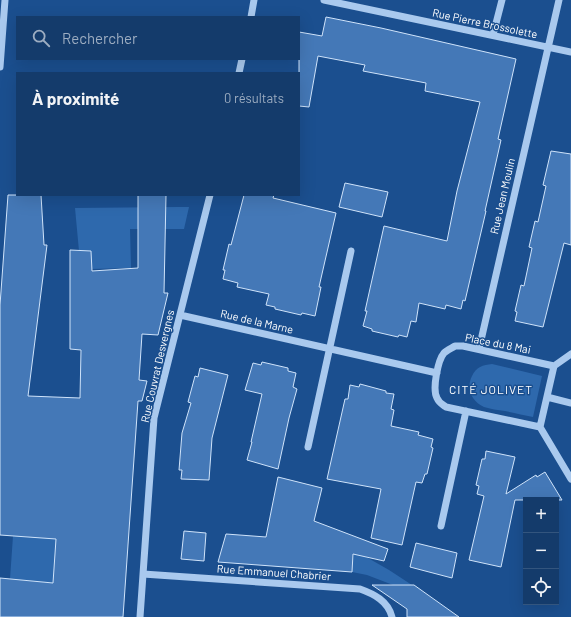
<!DOCTYPE html>
<html lang="fr">
<head>
<meta charset="utf-8">
<style>
	:root { --surface:#143b6b; --page:#1d4271; --text:#f1f3f6; --muted:#9dadc1; --line:#33557e }
	body { margin:0; font-family:Barlow,sans-serif; background:var(--page); color:var(--text) }
	.controls { position:absolute; right:12px; bottom:12px; display:grid; overflow:hidden; border-radius:0px; box-shadow:0 4px 16px #0002 }
	.controls button { width:36px; height:36px; display:grid; place-items:center; padding:0; border:0; border-bottom:1px solid var(--line); background:var(--surface); color:var(--text); font:20px sans-serif }
	.list { margin:0; padding:0; list-style:none }
	h2 { display:flex; justify-content:space-between; align-items:center; height:52px; margin:0; padding:0 16px; font-size:17px }
	h2 small { font-size:13px; font-weight:400; color:var(--muted) }
	.icon { flex:none; width:22px; height:22px; fill:none; stroke:currentColor; stroke-width:2; stroke-linecap:round; stroke-linejoin:round }
	.map { position:relative; flex:none; width:571px; height:617px; overflow:hidden }
	.search { position:absolute; background:var(--surface); box-shadow:0 4px 16px #0002; left:16px; top:16px; width:284px; height:44px; display:flex; align-items:center; gap:10px; box-sizing:border-box; padding:0 14px; border-radius:0px; color:var(--muted); font-size:15px }
	.panel { position:absolute; background:var(--surface); box-shadow:0 4px 16px #0002; left:16px; top:72px; width:284px; height:124px; border-radius:0px }
	.map>svg:first-child { display:block }
	.green { fill:#2e69ad }
	.building { fill:#4478b7; stroke:#cfe3fa }
	.lines { fill:none; stroke-linecap:round; stroke-linejoin:round }
	.minor { stroke:#a9c9ee; stroke-width:7 }
	.labels { text-anchor:middle; dominant-baseline:central; stroke-width:3; stroke-linejoin:round; paint-order:stroke }
	.street-label { font-size:11px; fill:#fff; stroke:#1b4f8f }
	.neighbourhood-label { font-size:12px; letter-spacing:1px; fill:#fff; stroke:#1b4f8f }
</style>
</head>
<body>
<div class="map">
<svg width="571" height="617" viewBox="0 0 571 617">
	<rect width="100%" height="100%" fill="#1b4f8f"/>
	<path class="green" d="M 176,207 L 189,207 L 184,229 L 130,229 L 131,268 L 91,269 L 79,251 L 75,208 Z
		M 492,364 L 542,376 L 533,417 C 524,415 514,413 505,411 C 498,410 490,409 484,407 C 471,401 466,388 472,376 C 476,367 483,365 492,364 Z
		M 58,519 L 53,583 L 10,579 L 13,536 L 27,537 Z
		M 354,550 L 389,570 L 415,587 L 403,607 L 403,597 L 393,585 L 367,575 L 352,572 Z"/>
	<path class="building" d="M 326,17 L 381,28 L 516,59 L 498,139 L 501,140 L 485,211 L 486,211 L 465,301 L 463,300 L 461,309 L 446,305 L 445,309 L 419,303 L 416,322 L 411,321 L 407,337 L 399,335 L 398,337 L 372,331 L 372,329 L 363,326 L 367,311 L 365,311 L 384,226 L 447,241 L 457,191 L 480,102 L 425,91 L 426,83 L 363,71 L 365,65 L 318,56 L 309,107 L 299,106 L 299,32 L 322,36 Z
		M 551,151 L 571,154 L 571,245 L 564,243 L 543,327 L 515,321 L 517,312 L 515,311 L 521,285 L 524,286 L 532,248 L 529,247 L 535,221 L 538,222 L 546,186 L 543,185 Z
		M 345,183 L 388,192 L 382,217 L 339,207 Z
		M 8,195 L 41,195 L 44,245 L 47,245 L 28,396 L 80,398 L 81,350 L 70,349 L 70,250 L 91,251 L 92,271 L 138,268 L 138,195 L 166,195 L 164,293 L 168,293 L 158,335 L 142,334 L 139,380 L 147,381 L 142,401 L 138,401 L 123,617 L 0,617 L 0,578 L 53,583 L 56,539 L 0,535 L 0,305 Z
		M 244,195 L 274,195 L 273,198 L 336,213 L 319,287 L 321,287 L 315,316 L 302,313 L 301,315 L 275,309 L 275,307 L 266,305 L 269,294 L 237,287 L 238,283 L 223,279 L 225,270 L 223,270 L 229,244 L 231,245 Z
		M 262,362 L 288,368 L 288,371 L 296,373 L 293,387 L 297,389 L 289,418 L 278,469 L 247,460 L 252,442 L 251,442 L 262,394 L 245,390 L 253,363 L 261,365 Z
		M 200,368 L 228,375 L 212,438 L 209,480 L 181,479 L 182,470 L 179,470 L 182,433 L 191,403 L 188,402 L 195,376 L 198,377 Z
		M 360,384 L 386,391 L 386,393 L 394,394 L 391,409 L 394,410 L 391,426 L 419,432 L 418,435 L 433,439 L 431,447 L 433,448 L 427,474 L 425,474 L 422,483 L 416,482 L 402,545 L 371,538 L 381,489 L 327,479 L 345,399 L 348,399 L 350,385 L 359,387 Z
		M 486,451 L 515,457 L 506,494 L 536,475 L 537,477 L 545,472 L 562,500 L 515,500 L 501,567 L 469,560 L 484,496 L 477,494 L 479,486 L 476,485 L 482,459 L 485,459 Z
		M 278,477 L 322,488 L 314,521 L 388,549 L 384,561 L 353,554 L 352,572 L 218,562 L 226,534 L 266,537 Z
		M 184,531 L 206,533 L 204,561 L 181,559 Z
		M 416,543 L 457,553 L 452,578 L 410,567 Z
		M 372,585 L 414,585 L 459,617 L 407,617 L 407,609 Z"/>
	<g class="lines">
		<path class="minor" d="M 324,0 L 571,52
			M 251,17 L 254,0
			M 493,35 L 502,0
			M 0,67 L 5,0
			M 239,73 L 242,59
			M 180,315 L 437,373
			M 455,346 L 463,346 L 554,366 L 540,427 L 446,407 C 442,404 439,403 437,398 C 432,389 438,360 444,353 C 447,350 452,348 455,346 Z
			M 479,349 L 559,0
			M 554,366 L 571,354
			M 547,397 L 571,403
			M 540,427 L 571,479
			M 308,447 L 351,251
			M 441,526 L 466,411
			M 143,574 L 360,589 C 374,594 388,601 392,617
			M 140,617 L 154,418 L 210,195"/>
	</g>
	<g class="labels">
		<g class="street-label">
			<text transform="translate(485 23) rotate(12)">Rue Pierre Brossolette</text>
			<text transform="translate(502 196) rotate(-77)">Rue Jean Moulin</text>
			<text transform="translate(257 321) rotate(13)">Rue de la Marne</text>
			<text transform="translate(498 343) rotate(11)">Place du 8 Mai</text>
			<text transform="translate(157 366) rotate(-77)">Rue Couvrat Desvergnes</text>
			<text transform="translate(274 572) rotate(4)">Rue Emmanuel Chabrier</text>
		</g>
		<g class="neighbourhood-label">
			<text x="491" y="389">CITÉ JOLIVET</text>
		</g>
	</g>
</svg>
<div class="controls">
<button>+</button>
<button>−</button>
<button><svg class="icon" aria-label="locate" viewBox="0 0 24 24"><circle cx="12" cy="12" r="6"/><path d="M12 2v4M12 18v4M2 12h4M18 12h4"/></svg></button>
</div>
<div class="search"><svg class="icon" aria-label="search" viewBox="0 0 24 24"><circle cx="10" cy="10" r="6"/><path d="M15 15l6 6"/></svg>Rechercher</div>
<section class="panel">
<h2>À proximité<small>0 résultats</small></h2>
<ul class="list">
</ul>
</section>
</div>
</body>
</html>
